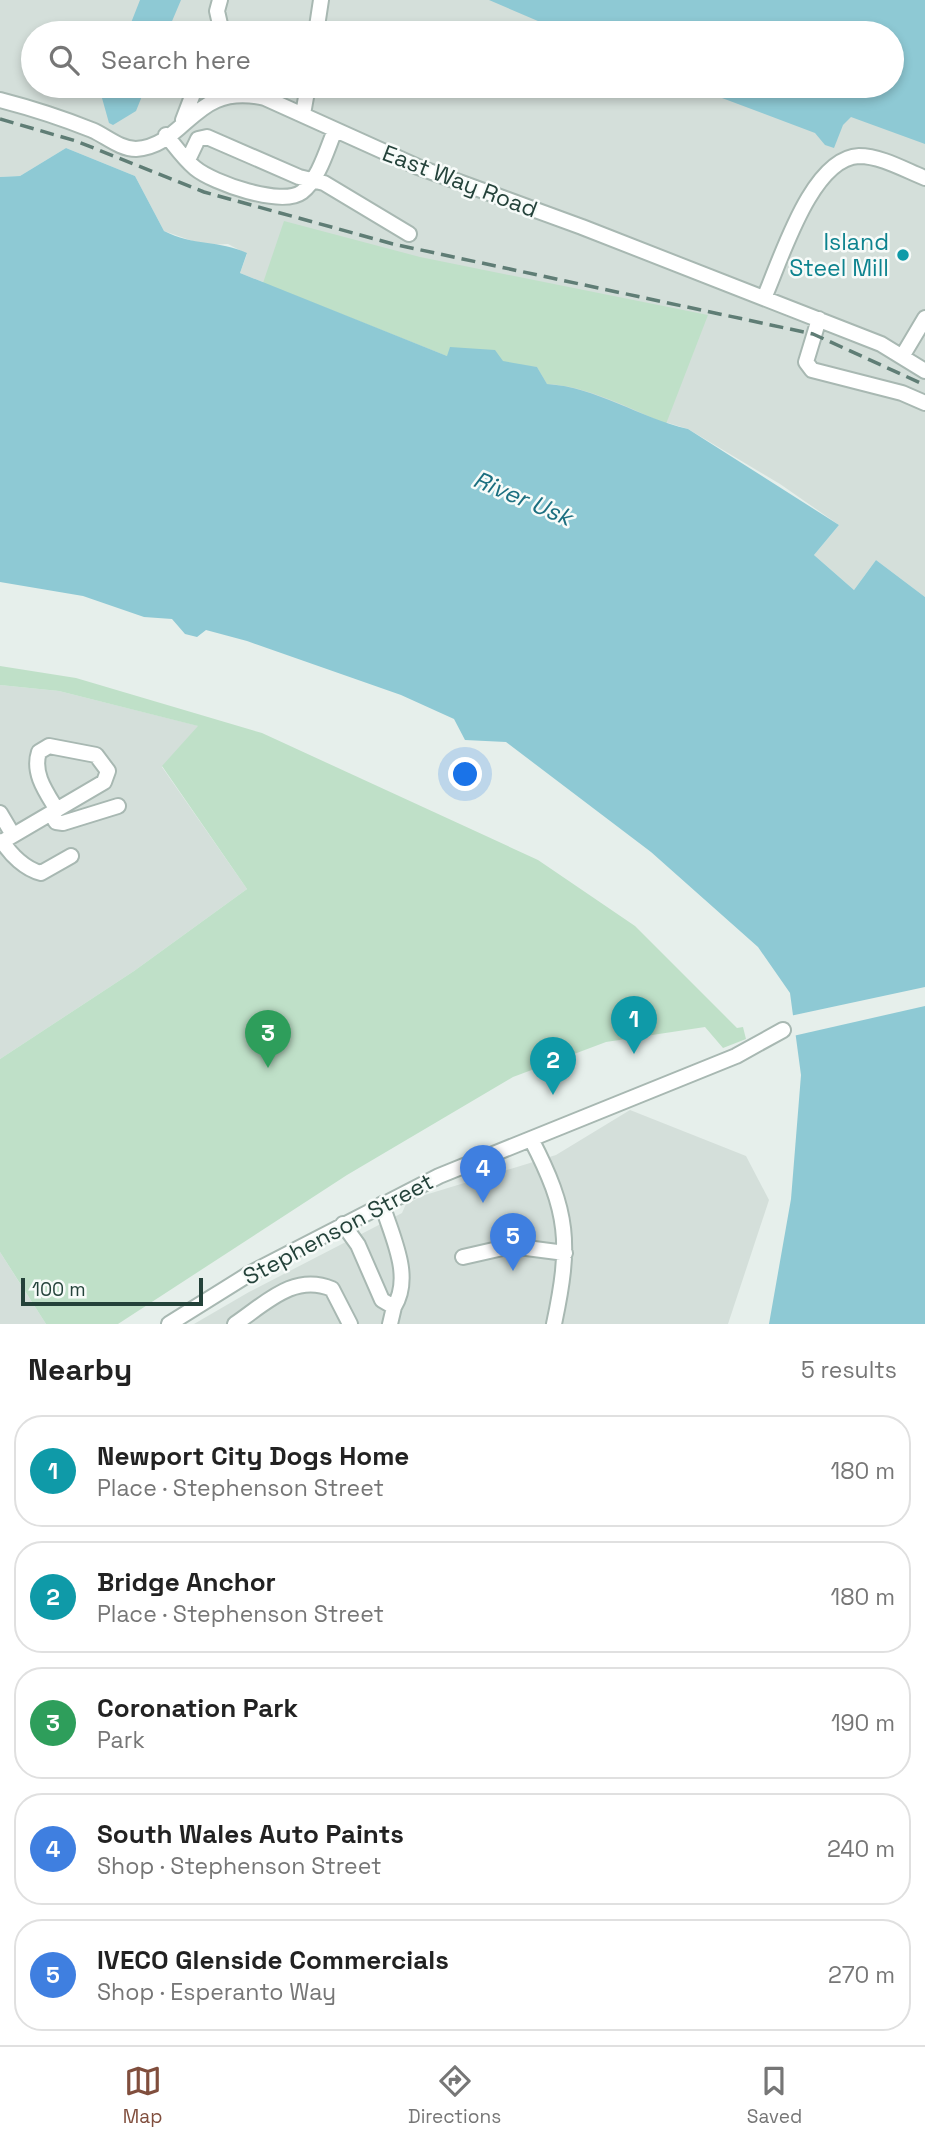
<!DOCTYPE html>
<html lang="en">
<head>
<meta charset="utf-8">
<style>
	:root { --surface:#fff; --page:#f6f6f6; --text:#222; --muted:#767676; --line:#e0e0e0; --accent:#804e3d }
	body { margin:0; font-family:"Space Grotesk",sans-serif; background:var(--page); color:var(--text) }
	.scale { position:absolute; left:21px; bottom:18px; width:182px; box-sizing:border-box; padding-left:7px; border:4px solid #24423a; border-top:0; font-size:19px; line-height:24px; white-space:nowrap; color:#24423a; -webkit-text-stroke:5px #f7fbf9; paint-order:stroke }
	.you { position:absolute; left:466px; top:775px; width:24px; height:24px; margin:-18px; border:5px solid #fff; border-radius:50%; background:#1a73e8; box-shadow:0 0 0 10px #1a73e833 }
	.badge { display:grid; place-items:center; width:46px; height:46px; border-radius:50%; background:var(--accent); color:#fff; font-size:23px; font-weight:700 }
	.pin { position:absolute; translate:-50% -58px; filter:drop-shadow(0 2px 4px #0008) }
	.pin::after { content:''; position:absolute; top:37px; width:24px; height:21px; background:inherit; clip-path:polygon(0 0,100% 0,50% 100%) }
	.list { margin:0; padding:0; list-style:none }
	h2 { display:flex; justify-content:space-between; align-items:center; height:91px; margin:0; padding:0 28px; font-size:30px }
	h2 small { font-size:23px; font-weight:400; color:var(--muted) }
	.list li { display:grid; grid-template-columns:46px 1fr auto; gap:21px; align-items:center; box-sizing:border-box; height:112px; margin:0 14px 14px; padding:0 14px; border:2px solid var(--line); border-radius:28px }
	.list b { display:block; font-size:26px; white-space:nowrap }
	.list p { margin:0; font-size:23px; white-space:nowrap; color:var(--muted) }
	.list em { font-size:23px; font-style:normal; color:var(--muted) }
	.icon { flex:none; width:38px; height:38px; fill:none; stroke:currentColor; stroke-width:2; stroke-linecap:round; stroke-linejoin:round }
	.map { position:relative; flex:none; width:925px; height:1324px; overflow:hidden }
	.search { position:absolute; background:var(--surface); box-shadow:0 4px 10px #0003; left:21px; right:21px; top:21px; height:77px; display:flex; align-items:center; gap:18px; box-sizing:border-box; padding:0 24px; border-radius:38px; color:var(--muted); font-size:26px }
	.sheet { height:721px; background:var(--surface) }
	nav { display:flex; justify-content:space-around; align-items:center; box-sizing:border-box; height:98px; border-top:2px solid var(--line); background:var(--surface); font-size:19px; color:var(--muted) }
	nav a { display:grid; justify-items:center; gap:4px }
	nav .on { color:var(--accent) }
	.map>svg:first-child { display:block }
	.built { fill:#d4dfda; fill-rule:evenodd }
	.green { fill:#bfe0c8 }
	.water { fill:#8ec9d4 }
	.pier { fill:#e6efeb }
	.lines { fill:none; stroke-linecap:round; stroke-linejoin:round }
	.minor-casing { stroke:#a8b8b2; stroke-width:18 }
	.minor { stroke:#fff; stroke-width:14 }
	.rail { stroke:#5f7d75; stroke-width:3.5; stroke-dasharray:14 7; stroke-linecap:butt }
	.culture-dot { fill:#0f9aa8; stroke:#f7fbf9; stroke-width:2.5 }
	.labels { text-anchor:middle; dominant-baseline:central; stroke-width:5; stroke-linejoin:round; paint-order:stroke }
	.street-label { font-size:23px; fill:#24423a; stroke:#f7fbf9 }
	.culture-label { font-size:23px; fill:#0d838f; stroke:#f7fbf9; text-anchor:end }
	.water-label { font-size:24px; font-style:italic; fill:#1c6f80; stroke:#f7fbf9 }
</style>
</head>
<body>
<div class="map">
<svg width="925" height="1324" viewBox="0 0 925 1324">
	<rect width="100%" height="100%" fill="#e6efeb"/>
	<path class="built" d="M 0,0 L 925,0 L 925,597 L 876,560 L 854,590 L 814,555 L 839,525 L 780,484 L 688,429 L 447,356 L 240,273 L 247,254 L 228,244 L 204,245 L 164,231 L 135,176 L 66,148 L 20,176 L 0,177 ZM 33,33 L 892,33 L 892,86 L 33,86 Z
		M 0,685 L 59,691 L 199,726 L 162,767 L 247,889 L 134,971 L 0,1059 Z
		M 630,1110 L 746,1156 L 769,1200 L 728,1324 L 194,1324 L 249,1292 L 402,1213 L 406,1204 L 425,1195 L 556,1155 Z
		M 0,1252 L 19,1282 L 46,1324 L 0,1324 Z"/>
	<path class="green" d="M 284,221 L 420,257 L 708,315 L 666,424 C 629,408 587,386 547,384 L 537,367 L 447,356 L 263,283 Z
		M 0,666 L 76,678 L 262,733 L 538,860 L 635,926 L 737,1028 L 743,1027 L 746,1039 L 723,1048 L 705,1027 L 606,1042 L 513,1077 L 347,1175 L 118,1324 L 46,1324 L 0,1252 L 0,1059 L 134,971 L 247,889 L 162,766 L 198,726 L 59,691 L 0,685 Z"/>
	<path class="water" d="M 140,0 L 181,0 L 167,33 L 127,33 Z
		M 489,0 L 925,0 L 925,144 L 851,117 L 843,125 L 834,148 L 825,145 L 815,133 L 690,86 L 892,86 L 892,33 L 566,33 Z
		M 107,86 L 146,86 L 136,111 L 113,125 L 109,123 L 102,98 Z
		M 66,148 L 135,176 L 164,231 C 193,246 219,240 247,253 L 240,273 L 447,356 L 450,347 L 495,350 L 503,361 L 537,367 L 547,384 C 596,387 640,418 688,429 L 839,525 L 814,555 L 854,590 L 876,560 L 925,597 L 925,1324 L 769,1324 L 791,1199 L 801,1075 L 790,993 L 758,947 L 651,852 L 506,742 L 465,740 L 454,719 L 401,695 L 247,641 L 206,630 L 197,637 L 185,634 L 172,619 L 144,617 L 83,596 L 0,582 L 0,177 L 20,176 Z"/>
	<path class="pier" d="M 925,987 L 925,1006 L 793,1036 L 790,1016 Z"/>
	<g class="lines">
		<defs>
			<path id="minor" d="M 220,0 L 217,11 L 222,33
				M 316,33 L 321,0
				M 0,100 C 31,108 62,118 92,130 C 106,136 120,149 136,149 C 188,145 193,81 265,98 L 418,167 L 582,227 L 881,344 L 925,371
				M 303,114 L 308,86
				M 183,120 L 196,86
				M 166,135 C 175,146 184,159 195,168 C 213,183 282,207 302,192 C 319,179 327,149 335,130
				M 188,160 L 198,139 L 207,137 L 299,177 L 324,183 L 409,234
				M 764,298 C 781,260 811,158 859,156 C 881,156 905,170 925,178
				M 819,319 L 806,362 L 812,370 L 902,393 L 925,403
				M 903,355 L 925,318
				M 0,813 L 13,835
				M 51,813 L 56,822 L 63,823 L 118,806
				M 2,841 C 11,855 25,869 41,873 L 71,856
				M 0,843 L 104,782 L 108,771 L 96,755 L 49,746 L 39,752 C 32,773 46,792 57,810
				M 531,1139 C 569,1212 571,1244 554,1324
				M 343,1224 L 358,1245 L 382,1300 L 394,1307 C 413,1276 392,1237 382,1204
				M 463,1257 L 511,1246 L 565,1253
				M 169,1324 L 249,1274 L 439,1176 L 736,1056 L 783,1030
				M 235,1324 C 266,1303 294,1273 332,1289 L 350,1324
				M 390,1324 L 394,1307"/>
		</defs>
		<use href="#minor" class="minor-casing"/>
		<use href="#minor" class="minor"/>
		<path class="rail" d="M 0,119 L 76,141 L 204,192 L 393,244 L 813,334 L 925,385"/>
	</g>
	<circle class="culture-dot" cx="903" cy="255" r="7"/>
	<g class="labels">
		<g class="street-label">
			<text transform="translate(460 181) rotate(21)">East Way Road</text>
			<text transform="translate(338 1229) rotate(-28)">Stephenson Street</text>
		</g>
		<g class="culture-label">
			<text x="889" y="242">Island<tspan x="889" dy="26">Steel Mill</tspan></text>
		</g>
		<g class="water-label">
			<text transform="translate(523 498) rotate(23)">River Usk</text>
		</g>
	</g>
</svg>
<div class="scale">100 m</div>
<div class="you"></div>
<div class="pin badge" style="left:634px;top:1054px;background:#0f9aa8">1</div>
<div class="pin badge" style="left:553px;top:1095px;background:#0f9aa8">2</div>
<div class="pin badge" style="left:268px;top:1068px;background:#2e9e5b">3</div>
<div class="pin badge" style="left:483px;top:1203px;background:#3f7fe0">4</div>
<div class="pin badge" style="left:513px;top:1271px;background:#3f7fe0">5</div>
<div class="search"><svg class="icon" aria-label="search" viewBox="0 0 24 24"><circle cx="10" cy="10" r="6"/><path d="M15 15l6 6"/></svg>Search here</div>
</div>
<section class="sheet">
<h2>Nearby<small>5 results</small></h2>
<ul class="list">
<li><span class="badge" style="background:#0f9aa8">1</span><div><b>Newport City Dogs Home</b><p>Place · Stephenson Street</p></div><em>180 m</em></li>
<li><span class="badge" style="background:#0f9aa8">2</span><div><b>Bridge Anchor</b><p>Place · Stephenson Street</p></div><em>180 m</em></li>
<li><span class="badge" style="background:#2e9e5b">3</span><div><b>Coronation Park</b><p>Park</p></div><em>190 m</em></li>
<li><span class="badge" style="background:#3f7fe0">4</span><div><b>South Wales Auto Paints</b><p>Shop · Stephenson Street</p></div><em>240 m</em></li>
<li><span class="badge" style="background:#3f7fe0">5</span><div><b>IVECO Glenside Commercials</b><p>Shop · Esperanto Way</p></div><em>270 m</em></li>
</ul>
</section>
<nav>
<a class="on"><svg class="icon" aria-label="map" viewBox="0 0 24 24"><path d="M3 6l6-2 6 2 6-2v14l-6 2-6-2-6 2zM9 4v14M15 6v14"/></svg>Map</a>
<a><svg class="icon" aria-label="directions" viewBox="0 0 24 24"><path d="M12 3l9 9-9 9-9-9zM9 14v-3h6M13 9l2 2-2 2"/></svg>Directions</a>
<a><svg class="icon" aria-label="saved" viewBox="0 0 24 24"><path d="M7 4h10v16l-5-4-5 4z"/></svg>Saved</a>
</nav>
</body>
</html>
